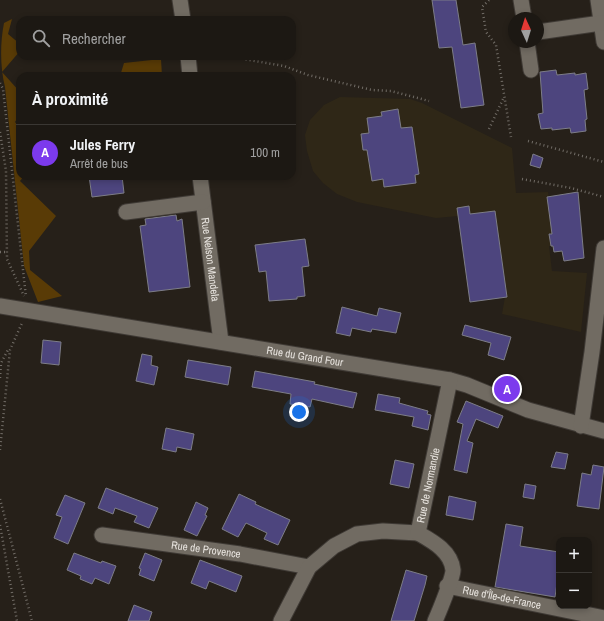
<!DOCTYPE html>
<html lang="fr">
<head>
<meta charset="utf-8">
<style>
	:root { --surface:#1c1813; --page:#292521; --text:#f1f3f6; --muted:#a0a0a0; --line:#3a3733; --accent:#7c3aed }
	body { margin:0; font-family:"Archivo Narrow",sans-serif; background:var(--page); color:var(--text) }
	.controls { position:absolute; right:12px; bottom:12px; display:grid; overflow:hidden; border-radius:8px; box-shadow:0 2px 6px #0003 }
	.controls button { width:36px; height:36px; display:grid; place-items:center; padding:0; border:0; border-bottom:1px solid var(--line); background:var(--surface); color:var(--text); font:20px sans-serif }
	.compass { position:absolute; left:508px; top:12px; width:36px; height:36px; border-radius:50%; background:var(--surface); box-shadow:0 2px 6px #0003; rotate:356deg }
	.you { position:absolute; left:299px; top:412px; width:14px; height:14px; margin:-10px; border:3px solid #fff; border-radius:50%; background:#1a73e8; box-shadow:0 0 0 6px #1a73e833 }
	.badge { display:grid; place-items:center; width:26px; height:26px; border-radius:50%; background:var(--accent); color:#fff; font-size:13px; font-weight:700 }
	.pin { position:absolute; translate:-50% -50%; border:2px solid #fff; box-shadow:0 1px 4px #0006 }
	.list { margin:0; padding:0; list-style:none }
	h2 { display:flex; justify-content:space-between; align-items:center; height:52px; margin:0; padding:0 16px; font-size:17px }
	h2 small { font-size:13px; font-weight:400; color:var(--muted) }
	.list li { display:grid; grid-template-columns:26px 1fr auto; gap:12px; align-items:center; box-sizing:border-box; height:56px; padding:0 16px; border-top:1px solid var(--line) }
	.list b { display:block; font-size:15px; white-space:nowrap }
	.list p { margin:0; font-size:13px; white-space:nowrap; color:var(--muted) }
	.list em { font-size:13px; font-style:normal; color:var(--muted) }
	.icon { flex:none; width:22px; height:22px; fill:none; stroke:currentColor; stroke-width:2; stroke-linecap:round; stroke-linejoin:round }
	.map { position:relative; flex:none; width:604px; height:621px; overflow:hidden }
	.search { position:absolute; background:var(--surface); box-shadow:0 2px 6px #0003; left:16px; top:16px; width:280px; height:44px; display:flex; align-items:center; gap:10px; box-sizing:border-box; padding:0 14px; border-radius:12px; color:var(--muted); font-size:15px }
	.panel { position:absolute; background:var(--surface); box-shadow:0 2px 6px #0003; left:16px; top:72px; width:280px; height:108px; border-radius:12px }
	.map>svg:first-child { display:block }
	.education { fill:#2f2717 }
	.green { fill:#593b06 }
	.building { fill:#4d457e; stroke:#7d7d87 }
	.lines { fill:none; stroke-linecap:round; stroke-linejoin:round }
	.minor-casing { stroke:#3f3a35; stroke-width:17 }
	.path { stroke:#726d67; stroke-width:2.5; stroke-dasharray:1 3; stroke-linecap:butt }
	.minor { stroke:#716b62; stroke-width:15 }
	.labels { text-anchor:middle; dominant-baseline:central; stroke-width:3; stroke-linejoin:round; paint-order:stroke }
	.street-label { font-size:11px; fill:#e8e4df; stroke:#1c1710 }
</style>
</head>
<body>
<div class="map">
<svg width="604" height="621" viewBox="0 0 604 621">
	<rect width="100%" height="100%" fill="#262019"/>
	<path class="education" d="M 340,97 L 410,99 L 422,103 L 512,148 L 516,193 L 548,192 L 554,234 L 549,234 L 551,246 L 549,246 L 552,271 L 587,273 L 581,332 L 502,314 L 505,297 L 470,302 L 458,216 L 436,218 L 357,202 L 337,194 L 323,183 L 313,171 L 307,151 L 305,135 L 310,120 L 324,105 Z"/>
	<path class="green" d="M 12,19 L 8,34 L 20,44 L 20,51 L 2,72 L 20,92 L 20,114 L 15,122 L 20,128 L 20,176 L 24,176 L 20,181 L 56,216 L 29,251 L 30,270 L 62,296 L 38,302 L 24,266 L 5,87 C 0,67 0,43 4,23 Z
		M 161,59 L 162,76 L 120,76 L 124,63 Z"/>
	<path class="building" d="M 432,0 L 456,0 L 463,45 L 475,43 L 484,105 L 461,108 L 452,47 L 439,48 Z
		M 556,70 L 557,75 L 575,73 L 575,75 L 586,73 L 588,89 L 584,90 L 587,119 L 585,120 L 586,131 L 571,133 L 570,128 L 552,130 L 552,128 L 541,129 L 538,114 L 543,113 L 540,72 Z
		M 398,109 L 401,128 L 412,127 L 419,174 L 415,175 L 416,183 L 384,187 L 383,179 L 372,181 L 367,150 L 363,150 L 361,134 L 369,133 L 367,118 L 382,116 L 381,112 Z
		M 533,154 L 543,158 L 540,168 L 530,165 Z
		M 89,176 L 122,176 L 124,193 L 92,197 Z
		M 578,192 L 584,258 L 564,261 L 562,251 L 554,252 L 553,246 L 551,246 L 549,234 L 552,234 L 547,197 Z
		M 469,206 L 470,214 L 495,211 L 507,297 L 470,302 L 457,208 Z
		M 176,215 L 177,221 L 182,219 L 190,287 L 149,292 L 140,226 L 146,225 L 145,219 Z
		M 305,239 L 309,266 L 302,267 L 305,296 L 297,297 L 297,299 L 269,301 L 266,271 L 259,272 L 255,245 Z
		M 342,307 L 377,316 L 379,308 L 401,313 L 396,333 L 372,329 L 371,332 L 352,328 L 350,336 L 336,333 Z
		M 465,325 L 511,337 L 504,360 L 488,355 L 491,343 L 462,335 Z
		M 43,340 L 61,342 L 59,365 L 41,363 Z
		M 142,354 L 152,356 L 151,365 L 158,367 L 154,385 L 136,381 Z
		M 188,360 L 231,367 L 228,385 L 185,377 Z
		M 255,371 L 315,382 L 314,384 L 357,393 L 353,408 L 312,399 L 310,407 L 290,404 L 291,394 L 252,387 Z
		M 378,394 L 400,398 L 399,403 L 428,411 L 427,414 L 431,415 L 428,430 L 412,426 L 414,417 L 375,410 Z
		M 466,401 L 503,416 L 498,428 L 476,419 L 467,441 L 473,443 L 467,473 L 454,470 L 463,424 L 457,422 Z
		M 166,428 L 194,434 L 191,450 L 177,447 L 176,452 L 162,449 Z
		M 556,452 L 568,454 L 565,469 L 551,467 Z
		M 395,460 L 414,464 L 409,488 L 390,484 Z
		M 593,465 L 604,467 L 599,509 L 577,506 L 582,473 L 591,475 Z
		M 525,484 L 536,486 L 534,499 L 523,497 Z
		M 106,488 L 158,508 L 149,528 L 134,522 L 137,516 L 115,508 L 113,514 L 98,508 Z
		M 239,494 L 256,502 L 255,504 L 290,520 L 278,545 L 264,539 L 267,533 L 246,523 L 238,537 L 222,529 Z
		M 65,495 L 85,503 L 68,544 L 54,538 L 62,517 L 56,515 Z
		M 449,496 L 476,502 L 473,520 L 446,515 Z
		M 196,502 L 208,508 L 205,515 L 207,516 L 197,536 L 184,530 Z
		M 506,524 L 523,527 L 520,546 L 559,552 L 559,569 L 555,597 L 495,587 Z
		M 74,553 L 101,563 L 102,561 L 116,566 L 109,584 L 95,578 L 92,584 L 80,579 L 81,576 L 67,570 Z
		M 145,553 L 162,560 L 154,581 L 139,575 L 141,569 L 139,568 Z
		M 200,560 L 242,576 L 236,592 L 209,581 L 206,589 L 191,583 Z
		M 406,570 L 427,576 L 425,585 L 414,621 L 391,621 Z
		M 134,605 L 152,612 L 149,621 L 128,621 Z"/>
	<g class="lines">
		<defs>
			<g id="minor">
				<path d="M 180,0 L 183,20"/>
				<path d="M 521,0 L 524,18"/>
				<path d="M 598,0 L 604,42"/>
				<path d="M 538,32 L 601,23"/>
				<path d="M 527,42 L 531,70"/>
				<path d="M 188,56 L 190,76"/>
				<path id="s1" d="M 200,176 L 221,342"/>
				<path d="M 126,212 L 203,202"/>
				<path id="s2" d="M 0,306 L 450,380 L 467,385 L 528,410 L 604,431"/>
				<path d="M 581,426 L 592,352 L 604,248"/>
				<path id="s3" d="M 102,535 L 240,554 L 309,567"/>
				<path id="s4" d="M 447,586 L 604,618"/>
				<path d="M 281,621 L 309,567 L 334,546 L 357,534 L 383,531 L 418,533"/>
				<path id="s5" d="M 435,621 C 439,612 453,578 453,570 C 451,551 432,541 418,533 L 450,380"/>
			</g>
		</defs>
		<use href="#minor" class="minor-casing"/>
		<path class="path" d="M 489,0 L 482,7 L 486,32 L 496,45 L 511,137
			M 226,56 L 284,66 L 308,75 L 372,90 L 391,91 L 429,101
			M 0,83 L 3,89 L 26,297
			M 489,129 L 504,97
			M 0,132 L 6,171 L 7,259 L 24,296
			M 528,141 L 604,162
			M 522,179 L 571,188 L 604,197
			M 0,252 L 6,252
			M 0,378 L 1,363 L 9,348
			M 0,450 L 10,350 L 22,323
			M 0,499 L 32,621
			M 0,525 L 17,621"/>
		<use href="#minor" class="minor"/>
	</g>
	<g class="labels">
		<g class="street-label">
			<text stroke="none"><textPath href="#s1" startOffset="84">Rue Nelson Mandela</textPath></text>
			<text stroke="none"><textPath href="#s2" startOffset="309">Rue du Grand Four</textPath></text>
			<text stroke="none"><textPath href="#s5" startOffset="156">Rue de Normandie</textPath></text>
			<text stroke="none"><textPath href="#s3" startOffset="105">Rue de Provence</textPath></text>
			<text stroke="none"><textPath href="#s4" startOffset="56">Rue d'Île-de-France</textPath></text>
		</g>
	</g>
</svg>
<div class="controls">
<button>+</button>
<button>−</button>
</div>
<svg class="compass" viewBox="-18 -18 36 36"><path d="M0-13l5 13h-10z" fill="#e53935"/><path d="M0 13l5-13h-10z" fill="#a0a0a0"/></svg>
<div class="you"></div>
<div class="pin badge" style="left:507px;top:389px">A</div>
<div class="search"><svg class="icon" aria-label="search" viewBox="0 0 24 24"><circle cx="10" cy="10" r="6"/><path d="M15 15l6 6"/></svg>Rechercher</div>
<section class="panel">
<h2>À proximité<small></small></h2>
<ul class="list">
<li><span class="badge">A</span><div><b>Jules Ferry</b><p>Arrêt de bus</p></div><em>100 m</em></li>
</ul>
</section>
</div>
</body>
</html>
